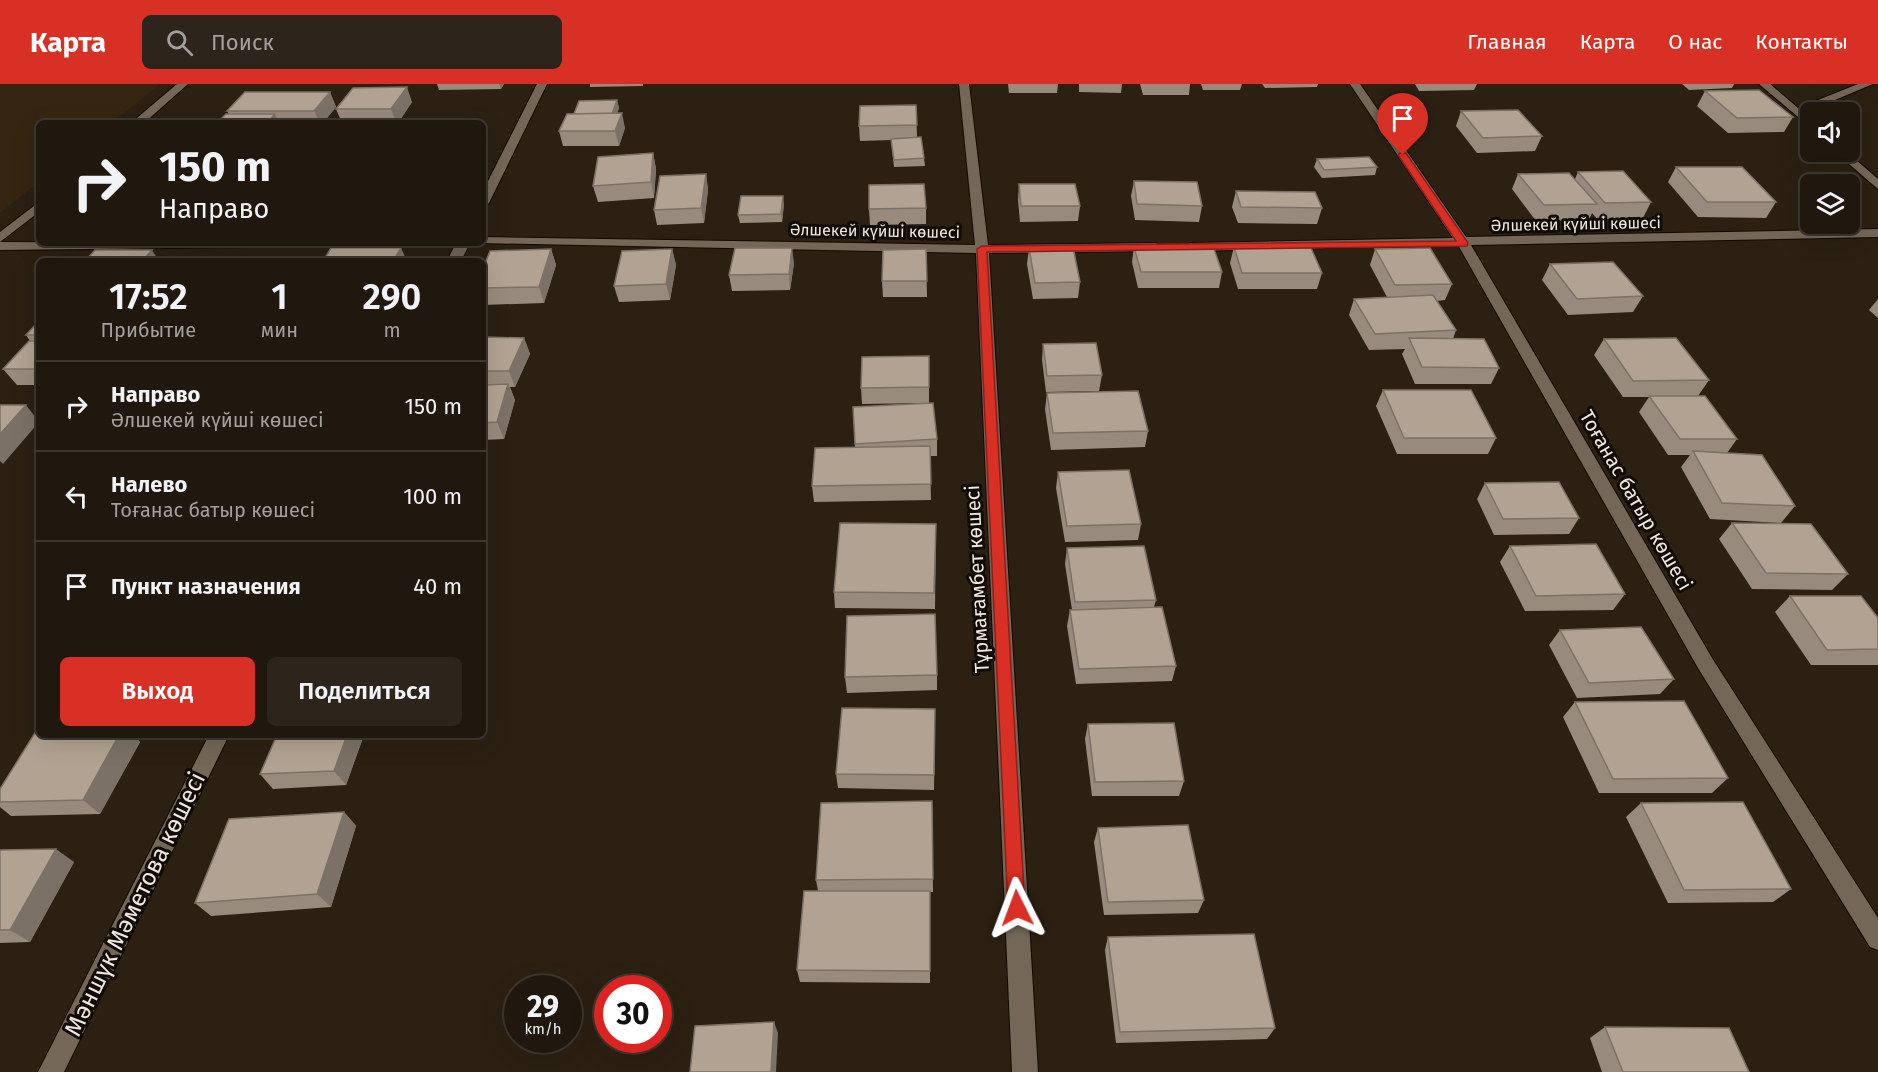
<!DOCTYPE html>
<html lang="ru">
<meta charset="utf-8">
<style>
:root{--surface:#20180e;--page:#2d251c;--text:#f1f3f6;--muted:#a2a09e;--line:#3d372e;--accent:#d93025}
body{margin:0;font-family:"Fira Sans",sans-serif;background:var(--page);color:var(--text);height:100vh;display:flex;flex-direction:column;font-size:22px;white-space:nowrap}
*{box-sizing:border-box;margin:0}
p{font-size:20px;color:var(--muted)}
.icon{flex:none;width:33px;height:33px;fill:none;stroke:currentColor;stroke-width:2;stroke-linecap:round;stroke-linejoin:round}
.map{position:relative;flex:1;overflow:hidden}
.details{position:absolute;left:36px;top:174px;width:450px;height:480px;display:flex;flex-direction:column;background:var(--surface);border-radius:9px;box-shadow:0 6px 24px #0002,0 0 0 2px var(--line)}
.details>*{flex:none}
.top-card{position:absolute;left:36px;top:36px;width:450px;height:126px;border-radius:9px;box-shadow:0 6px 24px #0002,0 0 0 2px var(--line);background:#20180e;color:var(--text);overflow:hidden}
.buttons{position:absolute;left:1800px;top:18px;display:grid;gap:12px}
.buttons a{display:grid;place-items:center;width:60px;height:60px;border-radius:9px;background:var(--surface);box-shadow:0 6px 24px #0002,0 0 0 2px var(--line);font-size:30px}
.speed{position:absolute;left:504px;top:891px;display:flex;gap:12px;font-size:30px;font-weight:700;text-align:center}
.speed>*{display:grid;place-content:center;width:78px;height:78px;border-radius:50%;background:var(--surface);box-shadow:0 6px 24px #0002,0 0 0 2px var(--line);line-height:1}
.speed small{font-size:15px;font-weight:400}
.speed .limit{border:9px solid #d22;background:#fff;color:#111}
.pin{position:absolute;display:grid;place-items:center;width:51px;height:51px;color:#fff;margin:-62px -26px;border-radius:50% 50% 50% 0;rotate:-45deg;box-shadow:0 0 6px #0007}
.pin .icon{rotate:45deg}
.me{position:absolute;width:66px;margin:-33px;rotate:357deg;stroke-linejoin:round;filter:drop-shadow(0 0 4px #0008)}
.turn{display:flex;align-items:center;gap:21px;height:126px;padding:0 24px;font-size:27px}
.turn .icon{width:78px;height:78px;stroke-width:2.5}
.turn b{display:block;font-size:42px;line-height:51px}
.eta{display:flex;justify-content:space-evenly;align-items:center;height:102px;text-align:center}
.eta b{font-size:36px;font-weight:600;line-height:42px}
.primary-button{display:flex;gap:12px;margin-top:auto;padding:12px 24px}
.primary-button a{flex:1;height:69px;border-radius:9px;background:var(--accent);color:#fff;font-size:24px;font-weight:600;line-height:69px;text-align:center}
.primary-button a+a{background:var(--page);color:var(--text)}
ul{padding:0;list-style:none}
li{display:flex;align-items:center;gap:18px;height:90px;padding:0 24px;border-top:2px solid var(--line)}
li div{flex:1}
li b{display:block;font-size:22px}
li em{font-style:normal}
header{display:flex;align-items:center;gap:36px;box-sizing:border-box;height:84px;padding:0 30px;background:var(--accent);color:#fff}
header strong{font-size:28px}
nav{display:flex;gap:33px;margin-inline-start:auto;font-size:21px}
.search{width:420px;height:54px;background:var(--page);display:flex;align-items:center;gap:15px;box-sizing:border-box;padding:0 21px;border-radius:9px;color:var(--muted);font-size:22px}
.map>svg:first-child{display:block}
</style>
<header>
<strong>Карта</strong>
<div class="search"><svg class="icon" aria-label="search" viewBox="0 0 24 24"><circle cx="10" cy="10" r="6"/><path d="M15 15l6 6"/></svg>Поиск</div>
<nav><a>Главная</a><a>Карта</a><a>О нас</a><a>Контакты</a></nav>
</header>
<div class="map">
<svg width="1878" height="988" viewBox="0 0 1878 988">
<rect width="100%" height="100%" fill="#2b2012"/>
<path fill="#352511" d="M0,0H160L112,39H39V98L0,129Z"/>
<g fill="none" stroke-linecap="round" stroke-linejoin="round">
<defs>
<g id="minor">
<path d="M177,0H188L144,39H131Z"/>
<path d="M537,0H547L489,119L483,123V107Z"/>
<path d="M959,0H969L988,161L1156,159L1163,163L1156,167L989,169L1038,988H1012L976,169L478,159H483V153L975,161Z"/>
<path d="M1350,0H1360L1466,153L1878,145V153L1471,161L1712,574L1878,834V866L1870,863L1698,584L1458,161L1190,167L1183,163L1190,159L1453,154Z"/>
<path d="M1759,0H1770L1798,24L1858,0H1873L1804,29L1810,35V43Z"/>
<path d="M1835,68H1847L1878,95V105Z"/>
<path d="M39,118V128L0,158V148Z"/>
<path d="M0,158L257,159L250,163L0,166Z"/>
<path d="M456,159H470L461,177H447Z"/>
<path d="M209,651H229L64,988H38Z"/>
</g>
</defs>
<use href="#minor" stroke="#130901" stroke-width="2"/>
<use href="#minor" fill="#746757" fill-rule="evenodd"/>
</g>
<g fill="#988b7d">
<path d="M437,0H504L501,5L439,6Z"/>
<path d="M590,0H643V2L590,3Z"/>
<path d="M1008,0H1058L1057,9H1009Z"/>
<path d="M1079,0H1122L1121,9L1079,8Z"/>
<path d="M1140,0H1190L1189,11H1143Z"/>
<path d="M1201,0H1242L1240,6H1203Z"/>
<path d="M1262,0H1318L1317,3L1265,4Z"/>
<path d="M1415,0H1477L1474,6L1419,7Z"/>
<path d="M1682,0H1734L1732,4L1689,6Z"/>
<path d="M1705,7L1793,33L1784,48L1728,49L1697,22Z"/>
<path d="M330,8L336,23L323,39H217L229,30L227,27Z"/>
<path d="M617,16L619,24L617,29L625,44L619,62H563L559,47Z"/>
<path d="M412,18L398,39H342L336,25Z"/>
<path d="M916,21L917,53L924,74L925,82L894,83L891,56L860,57L859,42Z"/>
<path d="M1461,27L1542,52L1535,67L1477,69L1456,42Z"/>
<path d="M653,69L656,85L654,114L598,118L593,102Z"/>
<path d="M1317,75L1377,83L1375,91L1322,94L1314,83Z"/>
<path d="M1676,83L1776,118L1766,134L1698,133L1668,98Z"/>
<path d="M1578,88L1651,118L1643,134L1597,135L1592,129L1589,136L1536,137L1512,105L1518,90L1575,95Z"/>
<path d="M706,90L708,106L704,139L657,141L654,126Z"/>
<path d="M1134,97L1202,122L1199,138L1135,136L1131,112Z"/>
<path d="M1019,100L1080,122L1078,137L1020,138L1018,116Z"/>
<path d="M1236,107L1322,124L1317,140L1238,139L1232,123Z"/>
<path d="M784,120L782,138L740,139L738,131Z"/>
<path d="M926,124V140L870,141L869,125Z"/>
<path d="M1134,163L1222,188L1219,204H1138L1132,178Z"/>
<path d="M1234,163L1322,189L1317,205H1238L1230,179Z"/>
<path d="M1029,164L1080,198L1078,214L1033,215L1027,180Z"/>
<path d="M551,165L556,181L544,219L483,221V185Z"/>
<path d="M672,165L676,181L670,216L619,218L614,202Z"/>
<path d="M926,165L927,213H883L882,197Z"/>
<path d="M1375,165L1452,200L1445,216L1437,217L1456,246L1453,255L1499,284L1491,300H1415L1402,270L1405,265L1369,266L1349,231L1354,215L1387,213L1370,181Z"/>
<path d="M794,179L790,206L732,207L729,191Z"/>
<path d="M1550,180L1643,212L1633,228L1568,231L1542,196Z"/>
<path d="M1878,215V234L1869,226Z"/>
<path d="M39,237V301H17L3,285L30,257L26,251Z"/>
<path d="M483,253L524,254L530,270L515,303H510L515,316L504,355L483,356Z"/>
<path d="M1604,255L1709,296L1698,312L1737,355L1727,369L1795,422L1781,439L1710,435L1681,383L1690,371H1668L1639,328L1649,313H1623L1594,271Z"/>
<path d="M1043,260L1102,291L1099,307L1046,308L1042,276Z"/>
<path d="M929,272V319L937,355V372H930L931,416L814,418L812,402L855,364L853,323L929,319L862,320L861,304Z"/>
<path d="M1383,306L1496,354L1488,370H1397L1376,322Z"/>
<path d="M1047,309L1148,347L1145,363L1051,366L1045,325Z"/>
<path d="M1058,388L1141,440L1138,456L1065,458L1056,404Z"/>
<path d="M1485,399L1579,434L1569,450L1494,451L1477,415Z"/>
<path d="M1732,439L1848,490L1832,506L1752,505L1719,455Z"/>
<path d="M936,440L935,525L835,524L834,508Z"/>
<path d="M1510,462L1625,510L1613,526L1525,527L1500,478Z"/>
<path d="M1067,464L1156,516L1154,523L1176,582L1172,597L1076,600L1067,542L1070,526H1072L1065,480Z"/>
<path d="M1790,512L1878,534V581H1811L1775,528Z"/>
<path d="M1560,546L1674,595L1660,610L1577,614L1549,561Z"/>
<path d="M937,591V606L847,609L845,593Z"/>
<path d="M1575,618L1728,694L1712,709H1599L1563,633Z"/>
<path d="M935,625L934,706L838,704L836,690Z"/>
<path d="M1088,640L1184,697L1179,712H1092L1085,655Z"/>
<path d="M39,651H133L140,658L100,730L11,732L0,723V705Z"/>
<path d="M364,651L346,701L273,705L260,690Z"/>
<path d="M932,717L933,808H930V899L800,898L797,886L818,807L816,796Z"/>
<path d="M1641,719L1791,805L1773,818L1668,819L1626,733Z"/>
<path d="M344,728L356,742L331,823L211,832L195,819Z"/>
<path d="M1098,744L1204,816L1198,829L1104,831L1094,758Z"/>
<path d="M0,766L74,778L30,858L0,859Z"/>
<path d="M1108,853L1275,944L1267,955L1116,959L1105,866Z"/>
<path d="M1605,943L1749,988H1602L1590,954Z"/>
</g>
<g fill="#7c7166">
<path d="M499,0H504L501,5Z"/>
<path d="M407,3L412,18L398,39H396L391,25Z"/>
<path d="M330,8L336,23L323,39H320L314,27Z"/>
<path d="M617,16L619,24L614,39L612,31Z"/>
<path d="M622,29L625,44L619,62L615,47Z"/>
<path d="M275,30L279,39H267Z"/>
<path d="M653,69L656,85L654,114L651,98Z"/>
<path d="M706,90L708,106L704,139L701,124Z"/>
<path d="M783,112L784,120L782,138L781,130Z"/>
<path d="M401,164L407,177H393Z"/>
<path d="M792,164L794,179L790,206L789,190Z"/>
<path d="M551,165L556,181L544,219L539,203Z"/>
<path d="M672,165L676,181L670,216L666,200Z"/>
<path d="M152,166L159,177H142Z"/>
<path d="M524,254L530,270L515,303L509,287Z"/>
<path d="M508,300L515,316L504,355L497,338Z"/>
<path d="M26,321L39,338L3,380L0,377V350Z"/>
<path d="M119,651H133L140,658L100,730L83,716Z"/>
<path d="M347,651H364L346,701L334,687Z"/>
<path d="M344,728L356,742L331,823L317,810Z"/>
<path d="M56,765L74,778L30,858L10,846Z"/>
<path d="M774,938L778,949L776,988H771Z"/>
</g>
<g fill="#b1a291" stroke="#7c7166" stroke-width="1.5">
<path d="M407,3L391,25H336L353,4Z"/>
<path d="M1759,6L1793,33L1737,34L1705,7Z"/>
<path d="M245,8H330L314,27H227Z"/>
<path d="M617,16L612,30H574L579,17Z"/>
<path d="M916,21L917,41L859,42L860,22Z"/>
<path d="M1518,26L1542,52L1483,54L1461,27Z"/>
<path d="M622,29L615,47H559L567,30Z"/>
<path d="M226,30H275L267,39H217Z"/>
<path d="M476,37L475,39H421L422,38Z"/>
<path d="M921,53L924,74L894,76L891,55Z"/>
<path d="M653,69L651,98L593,102L598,73Z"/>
<path d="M1369,73L1377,83L1324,86L1317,75Z"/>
<path d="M1676,83H1742L1776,118H1707Z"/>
<path d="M1623,87L1651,118L1605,119L1578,88Z"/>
<path d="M1569,89L1597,120L1544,121L1518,90Z"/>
<path d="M706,90L701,124L654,126L660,92Z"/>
<path d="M1134,97L1197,98L1202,122L1137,120Z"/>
<path d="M924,100L926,124L869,125V101Z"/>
<path d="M1019,100H1075L1080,122H1021Z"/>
<path d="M1236,107L1315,108L1322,124L1241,123Z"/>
<path d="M741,112H783L781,130L738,131Z"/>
<path d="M1213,162L1222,188H1141L1134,163Z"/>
<path d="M1073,163L1080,198L1035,199L1029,164Z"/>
<path d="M1234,163L1311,164L1322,189H1242Z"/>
<path d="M331,164H401L393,177H323Z"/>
<path d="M735,164H792L789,190L729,191Z"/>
<path d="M1430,164L1452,200L1395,201L1375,165Z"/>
<path d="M551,165L539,203L483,204V185L490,167Z"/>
<path d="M672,165L666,200L614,202L622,167Z"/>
<path d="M926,165L927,197H882L883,166Z"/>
<path d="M95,166H152L142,177H85Z"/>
<path d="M1613,178L1643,212L1577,215L1550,180Z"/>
<path d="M1433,211L1456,246L1375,250L1354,215Z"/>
<path d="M39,237V251H26Z"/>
<path d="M483,253L524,254L509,287H483Z"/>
<path d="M1409,254L1484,255L1499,284L1422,283Z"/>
<path d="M1676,254L1709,296L1633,297L1604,255Z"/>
<path d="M29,257H39V285H3Z"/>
<path d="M1096,259L1102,291L1047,292L1043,260Z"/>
<path d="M929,272V303L861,304L862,273Z"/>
<path d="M508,300L497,338L483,339V301Z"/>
<path d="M1383,306H1471L1496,354H1404Z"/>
<path d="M1138,307L1148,347L1053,349L1047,309Z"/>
<path d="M1649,312H1705L1737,355H1680Z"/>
<path d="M933,319L937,355L855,360L853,323Z"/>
<path d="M0,321H26L0,350Z"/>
<path d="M930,362L931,400L812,402L815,364Z"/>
<path d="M1693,367L1762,371L1795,422L1722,419Z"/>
<path d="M1129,386L1141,440L1067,442L1058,388Z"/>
<path d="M1559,398L1579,434L1503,435L1485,399Z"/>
<path d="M840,439L936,440L934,509L834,508Z"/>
<path d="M1732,439L1811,440L1848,490L1766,489Z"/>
<path d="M1596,460L1625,510L1536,512L1510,462Z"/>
<path d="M1144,462L1156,516L1075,518L1067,464Z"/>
<path d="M1790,512H1861L1878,534V565L1827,566Z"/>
<path d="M1162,523L1176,582L1079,585L1070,526Z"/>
<path d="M935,530L937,591L845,593L847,532Z"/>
<path d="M1641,543L1674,595L1589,599L1560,546Z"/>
<path d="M1684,617L1728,694L1613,695L1575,618Z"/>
<path d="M842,624L935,625L934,691L836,690Z"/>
<path d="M1174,639L1184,697L1095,698L1088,640Z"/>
<path d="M38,644H39V651H119L83,716L0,718V705Z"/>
<path d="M277,651H347L334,687L260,690Z"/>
<path d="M932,717L933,795L816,796L821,719Z"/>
<path d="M1743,718L1791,805L1684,806L1641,719Z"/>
<path d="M344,728L317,810L195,819L229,735Z"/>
<path d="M1188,741L1204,816L1108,818L1098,744Z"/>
<path d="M56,765L10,846H0V766Z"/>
<path d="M804,807H930V887L797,886Z"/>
<path d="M1254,850L1275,944L1120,948L1108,853Z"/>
<path d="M774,938L771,988H690L695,942Z"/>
<path d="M1605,943L1729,944L1749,988H1623Z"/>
</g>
<path fill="#d93025" stroke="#8d1f18" stroke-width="1.5" d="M1400,69H1406L1468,159L1467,162L987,168L1025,824L1023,829L1017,832L1011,829L1008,824L977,165L982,162L1456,157L1398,71Z"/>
<g text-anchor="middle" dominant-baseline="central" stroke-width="6" stroke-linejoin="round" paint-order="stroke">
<g font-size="16" fill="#f0e8df" stroke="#100b06">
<text transform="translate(1576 140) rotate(-1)">Әлшекей күйші көшесі</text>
<text transform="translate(875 147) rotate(1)">Әлшекей күйші көшесі</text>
</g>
<g font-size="20" fill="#f0e8df" stroke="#100b06">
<text transform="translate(1636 416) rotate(60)">Тоғанас батыр көшесі</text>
<text transform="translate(977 495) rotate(-93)">Тұрмағамбет көшесі</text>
</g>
<g font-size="24" fill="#f0e8df" stroke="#100b06">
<text transform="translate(135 820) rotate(-64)">Мәншүк Мәметова көшесі</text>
</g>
</g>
</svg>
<div class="buttons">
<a><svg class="icon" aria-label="sound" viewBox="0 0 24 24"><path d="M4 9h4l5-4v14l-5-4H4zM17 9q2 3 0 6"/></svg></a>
<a><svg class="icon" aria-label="layers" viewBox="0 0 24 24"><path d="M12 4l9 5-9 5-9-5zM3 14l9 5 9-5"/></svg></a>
</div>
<div class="speed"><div>29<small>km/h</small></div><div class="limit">30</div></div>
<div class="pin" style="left:1403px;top:71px;background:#d93025"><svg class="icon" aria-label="arrive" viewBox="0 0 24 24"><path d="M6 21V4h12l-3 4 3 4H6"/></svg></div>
<svg class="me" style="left:1017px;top:824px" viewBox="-20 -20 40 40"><path d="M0-17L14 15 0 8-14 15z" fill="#d93025" stroke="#fff" stroke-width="4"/></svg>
<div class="top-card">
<div class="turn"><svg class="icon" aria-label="right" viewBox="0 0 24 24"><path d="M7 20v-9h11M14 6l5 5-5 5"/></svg><div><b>150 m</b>Направо</div></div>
</div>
<section class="details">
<div class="eta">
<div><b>17:52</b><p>Прибытие</p></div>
<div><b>1</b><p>мин</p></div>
<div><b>290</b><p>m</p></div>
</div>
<ul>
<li><svg class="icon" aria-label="right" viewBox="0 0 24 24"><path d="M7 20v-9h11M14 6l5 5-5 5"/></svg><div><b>Направо</b><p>Әлшекей күйші көшесі</p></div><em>150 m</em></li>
<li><svg class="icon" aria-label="left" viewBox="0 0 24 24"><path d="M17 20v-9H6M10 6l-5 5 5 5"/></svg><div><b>Налево</b><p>Тоғанас батыр көшесі</p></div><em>100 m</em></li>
<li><svg class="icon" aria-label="arrive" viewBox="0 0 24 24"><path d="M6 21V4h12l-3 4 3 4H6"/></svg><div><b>Пункт назначения</b></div><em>40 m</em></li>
</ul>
<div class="primary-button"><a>Выход</a><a>Поделиться</a></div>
</section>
</div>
